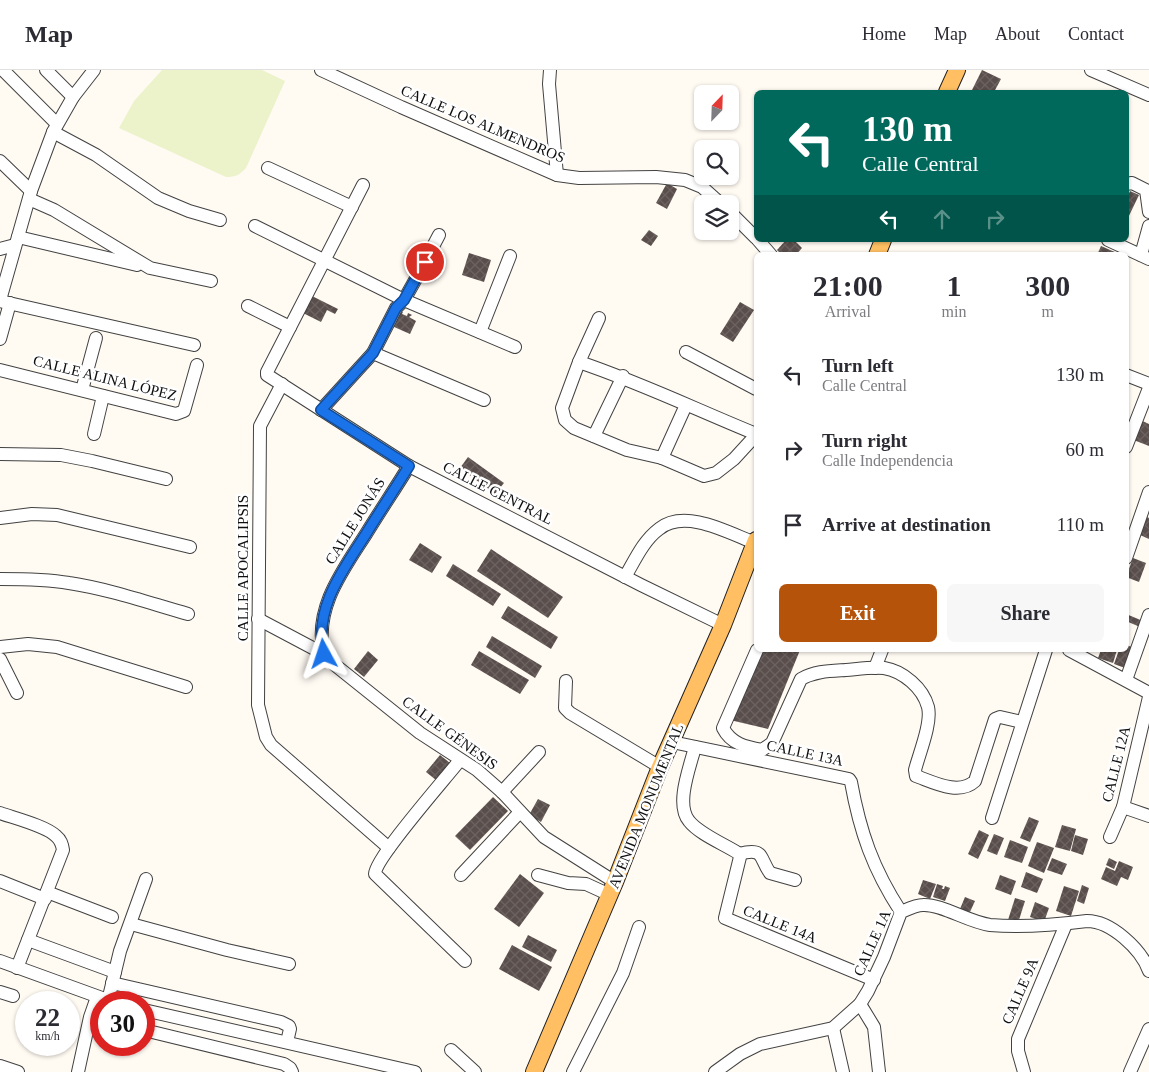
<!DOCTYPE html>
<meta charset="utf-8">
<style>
:root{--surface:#fff;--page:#f7f7f7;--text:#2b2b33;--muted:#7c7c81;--line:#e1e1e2;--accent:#b45309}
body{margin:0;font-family:Georgia,serif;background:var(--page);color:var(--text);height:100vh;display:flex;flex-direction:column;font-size:19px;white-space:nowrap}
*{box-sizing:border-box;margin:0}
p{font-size:16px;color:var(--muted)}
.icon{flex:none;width:28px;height:28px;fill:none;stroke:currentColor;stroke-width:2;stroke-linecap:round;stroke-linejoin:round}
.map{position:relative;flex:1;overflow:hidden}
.drawer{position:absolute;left:754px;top:182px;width:375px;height:400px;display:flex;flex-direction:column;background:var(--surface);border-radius:8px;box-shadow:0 1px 4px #0004}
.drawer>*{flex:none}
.hud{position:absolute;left:754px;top:20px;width:375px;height:152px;border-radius:8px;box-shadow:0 1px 4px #0004;background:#00695c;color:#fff;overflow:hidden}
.needle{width:32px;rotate:23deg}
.fabs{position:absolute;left:694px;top:15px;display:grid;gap:10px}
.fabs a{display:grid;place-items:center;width:45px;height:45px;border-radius:8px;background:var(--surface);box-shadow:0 1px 4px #0004;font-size:25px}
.speed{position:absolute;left:15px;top:921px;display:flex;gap:10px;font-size:25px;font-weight:700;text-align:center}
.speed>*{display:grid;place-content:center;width:65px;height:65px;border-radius:50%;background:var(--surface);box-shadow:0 1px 4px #0004;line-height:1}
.speed small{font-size:12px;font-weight:400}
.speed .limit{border:8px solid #d22;background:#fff;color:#111}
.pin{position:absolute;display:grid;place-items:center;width:42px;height:42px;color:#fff;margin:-21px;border:2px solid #fff;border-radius:50%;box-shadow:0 1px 5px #0007}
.me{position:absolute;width:55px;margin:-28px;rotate:355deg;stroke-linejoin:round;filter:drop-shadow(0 0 4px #0008)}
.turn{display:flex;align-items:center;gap:18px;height:105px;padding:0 25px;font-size:22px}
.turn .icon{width:65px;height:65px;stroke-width:2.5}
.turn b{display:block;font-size:35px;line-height:42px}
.lanes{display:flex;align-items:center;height:48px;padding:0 25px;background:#0003;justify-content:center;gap:25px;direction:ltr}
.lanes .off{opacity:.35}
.eta{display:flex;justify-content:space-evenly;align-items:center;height:85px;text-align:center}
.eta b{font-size:30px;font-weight:600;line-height:35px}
.action{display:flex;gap:10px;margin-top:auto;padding:10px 25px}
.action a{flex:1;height:58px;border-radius:8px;background:var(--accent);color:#fff;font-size:20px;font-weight:600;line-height:58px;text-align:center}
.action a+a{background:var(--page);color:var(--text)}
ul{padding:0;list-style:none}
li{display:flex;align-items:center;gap:15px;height:75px;padding:0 25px}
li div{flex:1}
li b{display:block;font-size:19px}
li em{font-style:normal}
header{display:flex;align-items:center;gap:30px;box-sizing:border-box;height:70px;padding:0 25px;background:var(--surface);border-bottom:1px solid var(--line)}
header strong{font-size:24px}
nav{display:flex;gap:28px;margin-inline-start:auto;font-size:18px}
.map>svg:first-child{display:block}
</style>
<header>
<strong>Map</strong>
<nav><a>Home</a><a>Map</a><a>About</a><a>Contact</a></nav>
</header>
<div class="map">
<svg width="1149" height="1002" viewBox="0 0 1149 1002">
<defs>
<pattern id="building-cross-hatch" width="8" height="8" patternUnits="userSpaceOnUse" patternTransform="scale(1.25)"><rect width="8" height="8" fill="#594e4b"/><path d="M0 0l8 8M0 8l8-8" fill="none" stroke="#6c6361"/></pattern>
</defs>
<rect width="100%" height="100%" fill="#fffaf2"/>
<path fill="#ecf3cb" d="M162,0H262L285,11L246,98C239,105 236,107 226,107L119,58L134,31Z"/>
<g fill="url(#building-cross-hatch)">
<path d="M982,0L1001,9L994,22H971Z"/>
<path d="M667,113L677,119L667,139L656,133Z"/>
<path d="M1130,121L1139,125L1126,152V130Z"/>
<path d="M649,160L658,166L651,176L641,170Z"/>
<path d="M786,170H794L802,178L796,185H782L777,180Z"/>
<path d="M1101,176L1117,183L1116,185H1097Z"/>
<path d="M469,183L491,190L484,212L462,205Z"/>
<path d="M312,226L338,239L335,244L327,240L321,252L303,243Z"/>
<path d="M740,232L754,240L733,272L720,264Z"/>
<path d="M399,240L403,242L402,244L407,246L408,243L412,245L409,247L416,251L410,264L392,256Z"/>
<path d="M1138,349L1149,354V376L1131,369Z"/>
<path d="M468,387L504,413L495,424L460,398Z"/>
<path d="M1147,447L1149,448V469L1140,465Z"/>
<path d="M420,473L442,487L432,503L409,490Z"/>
<path d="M491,479L563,527L548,548L477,501Z"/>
<path d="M1133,488L1146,493L1139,512L1126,507Z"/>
<path d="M453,494L501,524L493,536L446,506Z"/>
<path d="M508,536L558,567L551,579L501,548Z"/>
<path d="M1126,544L1143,551L1140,557L1126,551Z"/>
<path d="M492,566L542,596L535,608L486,577Z"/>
<path d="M1126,575L1132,577L1125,598L1114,594L1119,580H1126Z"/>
<path d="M762,580H800L768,659L730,650Z"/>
<path d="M1101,580H1117L1113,593L1098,588Z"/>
<path d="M368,581L378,590L364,607L354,599Z"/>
<path d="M479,581L529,610L520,624L471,595Z"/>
<path d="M440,685L450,693L436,710L426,702Z"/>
<path d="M493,727L508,741L470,780L455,766Z"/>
<path d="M538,729L550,735L541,752L529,745Z"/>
<path d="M1029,747L1039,751L1030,772L1020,768Z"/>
<path d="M1062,755L1076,759L1070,781L1055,777Z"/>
<path d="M979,760L989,765L978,789L968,784Z"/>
<path d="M994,764L1004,768L997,785L987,781Z"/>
<path d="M1075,765L1088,769L1083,785L1071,781Z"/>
<path d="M1010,770L1028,777L1022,793L1004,787Z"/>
<path d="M1037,772L1054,778L1044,803L1028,796Z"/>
<path d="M1052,788L1067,794L1062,805L1047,800Z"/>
<path d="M1109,788L1117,792L1114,799L1106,795Z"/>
<path d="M1119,791L1133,797L1128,810L1121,807L1117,816L1101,809L1106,797L1115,801Z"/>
<path d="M1026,802L1043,809L1037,823L1021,817Z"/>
<path d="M520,804L544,823L519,857L494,839Z"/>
<path d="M1000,805L1016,811L1011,825L995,819Z"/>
<path d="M923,810L936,814L930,829L918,824Z"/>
<path d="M937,814L943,816L942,819H944L945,816L950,818L945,831L933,827Z"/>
<path d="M1082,815L1089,818L1084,834L1077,831Z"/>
<path d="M1064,816L1079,821L1071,846L1056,841Z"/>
<path d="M965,827L975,831L970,842L960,839Z"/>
<path d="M1015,828L1025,831L1018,853L1008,850Z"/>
<path d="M1035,832L1049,838L1044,852L1030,847Z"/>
<path d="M528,865L557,880L551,892L522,877Z"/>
<path d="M512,875L552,897L539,921L499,899Z"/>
</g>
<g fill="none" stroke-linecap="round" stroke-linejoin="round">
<defs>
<g id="minor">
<path d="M3,0L57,54"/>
<path d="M46,0L73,27"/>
<path d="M321,0L401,37L557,105L579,108L656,107L685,110L702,117L721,134"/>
<path d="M550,0L549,14L557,105"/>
<path d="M1091,0L1149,25"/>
<path d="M53,62L96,85L158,128L189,141L220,150"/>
<path d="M0,91L31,121"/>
<path d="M268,98L352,137"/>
<path d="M1126,114L1132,113L1146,120L1149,142"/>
<path d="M363,115L267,302V305L409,396L641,515L723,555"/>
<path d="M29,129L54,140L150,198L211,211"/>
<path d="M730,142L756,168"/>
<path d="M255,156L404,230L515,277"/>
<path d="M18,167L137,195"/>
<path d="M758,170L771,185"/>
<path d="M1108,170L1149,189"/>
<path d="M0,179L15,175"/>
<path d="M1141,185L1149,156"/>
<path d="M0,230L31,121L53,62L73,27L94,0"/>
<path d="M0,231L194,275"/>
<path d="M248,236L290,257"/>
<path d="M599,248L579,292C639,312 697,340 756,364"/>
<path d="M480,262L510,186"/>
<path d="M0,269L10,233"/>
<path d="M686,282L756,319"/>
<path d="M373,283L484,330"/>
<path d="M579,292L562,338L565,350L574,358L627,380L662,388L704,406L716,403L734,389L756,365"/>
<path d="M0,300L176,344L184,341L197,295"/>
<path d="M1126,305L1149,314"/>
<path d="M282,314L260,356L258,635L266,667L271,675L389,778"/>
<path d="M82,320L96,268"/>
<path d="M321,340L373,283L396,238L404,230L418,205L439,165"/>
<path d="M94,364L103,326"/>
<path d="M594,366L623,306"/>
<path d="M1126,377L1149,318"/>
<path d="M0,384L61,385L92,391L166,409"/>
<path d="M662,388L686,335"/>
<path d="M0,448L32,444L57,445L190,477"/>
<path d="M1126,488L1149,422"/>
<path d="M625,507C635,490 643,471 659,459C685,438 729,463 755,473"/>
<path d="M0,509C23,509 46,509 69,513C109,519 149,533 188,544"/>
<path d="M258,549L324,584L330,591L420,663L477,700L502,722L544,767L615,812"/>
<path d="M0,577L28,574L57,577L186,617"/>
<path d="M757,580L723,658C731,674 746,677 762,680L772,673L801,609C815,601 830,601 846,600C858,599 871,597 884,598C903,601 923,618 928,637C932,653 919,684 915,700L916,706C933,712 959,726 975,711L995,649L1000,647L1022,652"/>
<path d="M1069,580L1149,623"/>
<path d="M324,584C313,539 343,500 366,464C380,441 395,419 409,396"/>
<path d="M0,589L17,623"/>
<path d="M875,598L882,580"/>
<path d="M1126,610L1149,545"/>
<path d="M566,611L565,638L570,643L660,697"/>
<path d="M672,672L849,709L851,712C860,762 873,799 901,842"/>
<path d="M695,677C690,697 675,734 689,751C699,764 724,774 738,783L740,787L725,848L874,910"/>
<path d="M460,690C446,708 375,788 375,804L465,891"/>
<path d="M502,722L539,682"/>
<path d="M1123,737L1149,746"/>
<path d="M0,743C14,748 46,756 56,766C61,770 62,774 63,780L17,898"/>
<path d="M992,748L1046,580"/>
<path d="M1110,767L1123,737L1149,627"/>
<path d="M739,784C765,777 759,788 770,803L795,810"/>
<path d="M461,805L520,742"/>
<path d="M538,805L568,813L586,814L610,825"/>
<path d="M0,811L45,829"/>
<path d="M47,822L112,847"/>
<path d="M131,854L227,880L289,894"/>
<path d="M28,870L115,902"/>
<path d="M0,891L113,932"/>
<path d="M112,913L281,952L289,956L290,959L287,972"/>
<path d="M0,922L13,926"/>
<path d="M108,931L120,881L146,809"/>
<path d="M860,934L874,957L879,1002"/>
<path d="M144,940L415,1002"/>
<path d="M833,958L843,1002"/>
<path d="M144,960L284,994L290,998L292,1002"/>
<path d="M451,980L475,1002"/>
<path d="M0,996L18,1002"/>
<path d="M78,1002L90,947L97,927"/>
<path d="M573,1002L623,903L639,857"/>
<path d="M715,1002L740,984L760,974L833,958L860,934L868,921L884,887L901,842C908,839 916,835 923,835C942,834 968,852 990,855C1022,858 1055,855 1087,851C1111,851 1141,879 1149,901"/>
<path d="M1024,1002L1018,981V969L1066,854"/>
<path d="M1130,1002L1149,959"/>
</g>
<g id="major">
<path d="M947,22L957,0"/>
<path d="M877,185L883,170"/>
<path d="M534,1002L615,812L660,697L723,555L756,470"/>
</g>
</defs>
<use href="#minor" stroke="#424242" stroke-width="14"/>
<use href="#major" stroke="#202020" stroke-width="18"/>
<use href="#minor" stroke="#fff" stroke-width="12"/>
<use href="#major" stroke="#ffbf62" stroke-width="16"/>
</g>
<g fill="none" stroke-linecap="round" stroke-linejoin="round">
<defs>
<path id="route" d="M324,584C313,539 343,500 366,464C380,441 395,419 409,396L321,340L373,283L396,238L404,230L425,192"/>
</defs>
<use href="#route" stroke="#114b97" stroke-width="12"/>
<use href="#route" stroke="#1a73e8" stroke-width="9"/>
</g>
<g text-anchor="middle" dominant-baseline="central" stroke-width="5" stroke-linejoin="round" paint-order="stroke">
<g font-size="15" fill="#0f0f0f" stroke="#fff">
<text transform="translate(483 54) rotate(23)">CALLE LOS ALMENDROS</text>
<text transform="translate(105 308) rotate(14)">CALLE ALINA LÓPEZ</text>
<text transform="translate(498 423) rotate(27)">CALLE CENTRAL</text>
<text transform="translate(355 451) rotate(-58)">CALLE JONÁS</text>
<text transform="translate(243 498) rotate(-90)">CALLE APOCALIPSIS</text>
<text transform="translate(450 663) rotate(36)">CALLE GÉNESIS</text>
<text transform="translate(805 683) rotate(12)">CALLE 13A</text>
<text transform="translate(1116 694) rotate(-76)">CALLE 12A</text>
<text transform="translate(646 736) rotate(-68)">AVENIDA MONUMENTAL</text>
<text transform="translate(780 854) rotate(22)">CALLE 14A</text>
<text transform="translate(872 873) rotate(-66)">CALLE 1A</text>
<text transform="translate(1020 921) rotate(-67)">CALLE 9A</text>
</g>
</g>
</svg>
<div class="fabs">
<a><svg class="needle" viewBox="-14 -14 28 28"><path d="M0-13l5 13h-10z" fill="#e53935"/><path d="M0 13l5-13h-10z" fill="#7c7c81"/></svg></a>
<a><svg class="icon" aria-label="search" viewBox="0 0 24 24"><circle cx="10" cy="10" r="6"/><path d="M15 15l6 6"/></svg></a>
<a><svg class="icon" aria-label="layers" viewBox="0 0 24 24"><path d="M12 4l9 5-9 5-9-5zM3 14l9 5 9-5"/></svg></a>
</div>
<div class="speed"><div>22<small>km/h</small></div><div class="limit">30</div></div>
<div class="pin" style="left:425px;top:192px;background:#d93025"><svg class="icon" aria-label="arrive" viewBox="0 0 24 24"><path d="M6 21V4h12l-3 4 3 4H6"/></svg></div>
<svg class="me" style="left:324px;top:584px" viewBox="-20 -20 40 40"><path d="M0-17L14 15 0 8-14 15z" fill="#1a73e8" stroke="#fff" stroke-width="4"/></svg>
<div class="hud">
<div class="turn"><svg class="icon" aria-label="left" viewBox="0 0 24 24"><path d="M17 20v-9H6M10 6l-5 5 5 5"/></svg><div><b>130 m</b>Calle Central</div></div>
<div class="lanes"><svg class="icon" aria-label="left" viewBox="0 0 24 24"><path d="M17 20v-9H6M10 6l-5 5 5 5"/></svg><svg class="icon off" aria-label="ahead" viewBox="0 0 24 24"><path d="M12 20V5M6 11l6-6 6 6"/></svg><svg class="icon off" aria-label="right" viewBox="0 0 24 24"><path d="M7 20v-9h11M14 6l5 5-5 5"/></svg></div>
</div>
<section class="drawer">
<div class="eta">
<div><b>21:00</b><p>Arrival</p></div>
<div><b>1</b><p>min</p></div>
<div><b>300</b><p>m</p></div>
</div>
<ul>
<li><svg class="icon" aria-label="left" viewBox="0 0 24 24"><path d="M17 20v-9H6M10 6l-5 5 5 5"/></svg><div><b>Turn left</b><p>Calle Central</p></div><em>130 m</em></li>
<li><svg class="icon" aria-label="right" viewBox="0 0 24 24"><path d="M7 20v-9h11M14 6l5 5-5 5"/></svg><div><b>Turn right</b><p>Calle Independencia</p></div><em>60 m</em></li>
<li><svg class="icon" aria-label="arrive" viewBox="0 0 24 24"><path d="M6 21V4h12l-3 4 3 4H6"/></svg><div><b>Arrive at destination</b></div><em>110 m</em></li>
</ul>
<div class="action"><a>Exit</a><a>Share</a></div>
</section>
</div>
